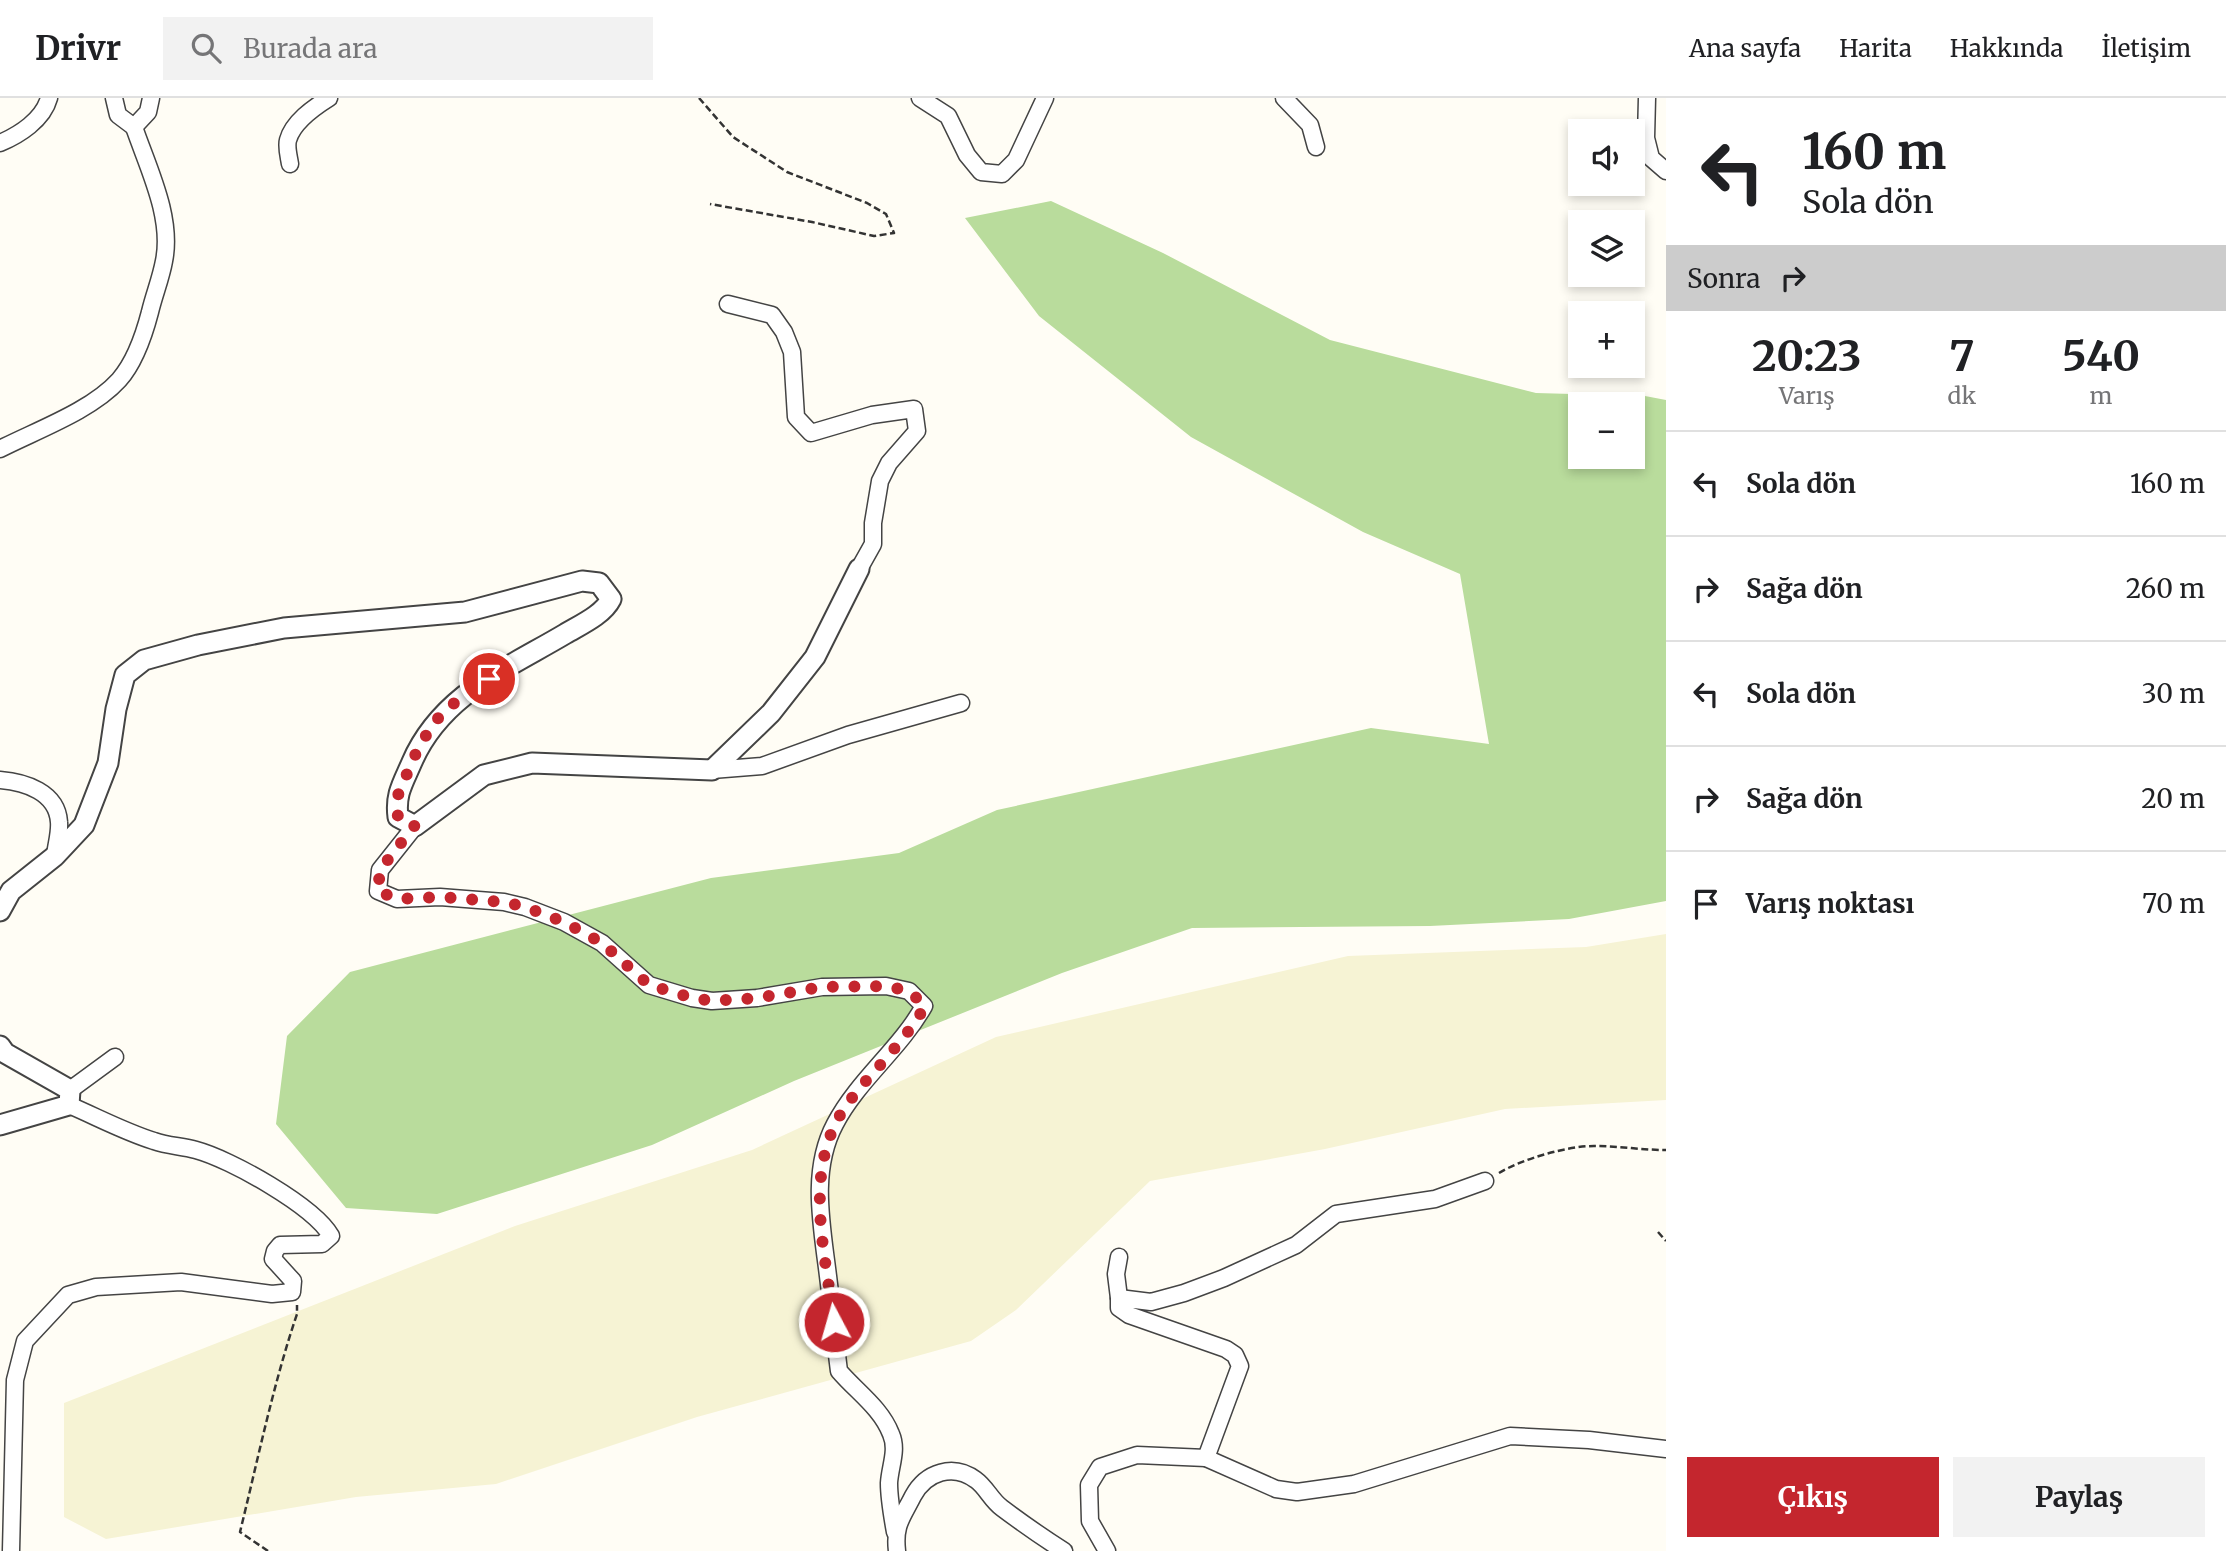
<!DOCTYPE html>
<html lang="tr">
<meta charset="utf-8">
<style>
:root{--surface:#fff;--page:#f2f2f2;--text:#202124;--muted:#757577;--line:#e0e0e0;--accent:#c4262e}
body{margin:0;font-family:Merriweather,serif;background:var(--page);color:var(--text);height:100vh;display:flex;flex-direction:column;font-size:26px;white-space:nowrap}
*{box-sizing:border-box;margin:0}
p{font-size:23px;color:var(--muted)}
.icon{flex:none;width:38px;height:38px;fill:none;stroke:currentColor;stroke-width:2;stroke-linecap:round;stroke-linejoin:round}
.map{position:relative;flex:1;overflow:hidden}
.sheet{display:flex;flex-direction:column;background:var(--surface);width:560px}
.sheet>*{flex:none}
.banner{background:#fff;color:var(--text);overflow:hidden}
.tools{position:absolute;left:1568px;top:21px;display:grid;gap:14px}
.tools a{display:grid;place-items:center;width:77px;height:77px;border-radius:0px;background:var(--surface);box-shadow:0 4px 10px #0003;font-size:35px}
.pin{position:absolute;display:grid;place-items:center;width:60px;height:60px;color:#fff;margin:-30px;border:4px solid #fff;border-radius:50%;box-shadow:0 2px 7px #0007}
.me{position:absolute;width:77px;margin:-38px;rotate:354deg;stroke-linejoin:round;filter:drop-shadow(0 0 5px #0008)}
.turn{display:flex;align-items:center;gap:24px;height:147px;padding:0 21px;font-size:32px}
.turn .icon{width:91px;height:91px;stroke-width:2.5}
.turn b{display:block;font-size:49px;line-height:60px}
.then{display:flex;align-items:center;height:66px;padding:0 21px;background:#0003;gap:14px;font-size:26px}
.eta{display:flex;justify-content:space-evenly;align-items:center;height:119px;text-align:center}
.eta b{font-size:42px;font-weight:700;line-height:49px}
.primary-button{display:flex;gap:14px;margin-top:auto;padding:14px 21px}
.primary-button a{flex:1;height:80px;border-radius:0px;background:var(--accent);color:#fff;font-size:28px;font-weight:700;line-height:80px;text-align:center}
.primary-button a+a{background:var(--page);color:var(--text)}
ul{padding:0;list-style:none}
li{display:flex;align-items:center;gap:21px;height:105px;padding:0 21px;border-top:2px solid var(--line)}
li div{flex:1}
li b{display:block;font-size:26px}
li em{font-style:normal}
header{display:flex;align-items:center;gap:42px;box-sizing:border-box;height:98px;padding:0 35px;background:var(--surface);border-bottom:2px solid var(--line)}
header strong{font-size:33px}
nav{display:flex;gap:38px;margin-inline-start:auto;font-size:24px}
.search{width:490px;height:63px;background:var(--page);display:flex;align-items:center;gap:18px;box-sizing:border-box;padding:0 24px;border-radius:0px;color:var(--muted);font-size:26px}
main{display:flex;flex:1;min-height:0}
.map>svg:first-child{display:block}
</style>
<header>
<strong>Drivr</strong>
<div class="search"><svg class="icon" aria-label="search" viewBox="0 0 24 24"><circle cx="10" cy="10" r="6"/><path d="M15 15l6 6"/></svg>Burada ara</div>
<nav><a>Ana sayfa</a><a>Harita</a><a>Hakkında</a><a>İletişim</a></nav>
</header>
<main>
<div class="map">
<svg width="1666" height="1453" viewBox="0 0 1666 1453">
<rect width="100%" height="100%" fill="#fffdf5"/>
<path fill="#f6f3d4" d="M1666,836V1002L1505,1011L1325,1051L1150,1083L1016,1212L971,1243L697,1319L496,1386L356,1399L106,1441L64,1419V1305L515,1128L752,1052L996,939L1348,858L1586,849Z"/>
<path fill="#b9dc9c" fill-rule="evenodd" d="M1051,103L1163,155L1330,242L1536,295L1645,298L1666,302V803L1569,821L1430,828L1192,830L1062,875L794,983L652,1047L437,1116L346,1110L276,1026L287,938L350,874L711,780L899,755L997,712L1371,630L1489,646L1460,476L1363,434L1191,339L1039,218L965,120ZM1580,306H1633V359H1580Z"/>
<g fill="none" stroke-linecap="round" stroke-linejoin="round">
<defs>
<g id="minor">
<path d="M114,0L118,17L134,29L148,14L151,0"/>
<path d="M920,0L948,18L967,57L981,74L1002,76L1016,62L1045,0"/>
<path d="M1284,0L1310,27L1316,49"/>
<path d="M1647,0L1646,40L1651,60L1666,73"/>
<path d="M0,45C19,37 43,22 49,0"/>
<path d="M290,66C289,59 286,49 288,42C293,24 313,10 329,0"/>
<path d="M728,206L772,217L784,234L792,254L796,319L811,335L872,317L914,311L917,333L889,365L880,383L873,425V446L859,471"/>
<path d="M0,351C37,332 91,313 119,282C135,264 144,237 150,214C154,197 161,180 164,163C173,119 148,70 134,29"/>
<path d="M712,672L762,668L848,637L961,605"/>
<path d="M0,682C25,684 57,694 59,724C60,735 56,747 55,758"/>
<path d="M415,728L380,772L378,793L397,801L440,799L504,804L525,809L564,824L602,845L649,887L692,900L712,903L757,900L822,889L886,888L909,893L924,908C900,951 858,982 835,1026C810,1073 822,1128 828,1178C832,1210 835,1242 839,1273C857,1294 881,1310 891,1336C898,1352 890,1368 889,1385C889,1401 892,1417 895,1434"/>
<path d="M70,992L115,959"/>
<path d="M1119,1159L1116,1176L1119,1200"/>
<path d="M1206,1360L1240,1268L1235,1257L1226,1251L1129,1217L1119,1210V1200L1151,1204L1184,1195L1224,1180L1296,1147L1336,1116L1435,1101L1485,1083"/>
<path d="M11,1453L15,1282L25,1243L68,1197L96,1189L181,1184L272,1196L292,1194L293,1183L273,1161L275,1153L280,1147L322,1146L331,1138C314,1108 230,1061 196,1052C182,1048 168,1048 154,1043C125,1034 97,1019 69,1007"/>
<path d="M897,1453C894,1427 902,1420 913,1398C926,1374 953,1365 976,1382C986,1389 991,1402 1002,1410C1022,1425 1042,1439 1064,1453"/>
<path d="M1107,1453L1090,1423L1089,1387L1100,1369L1137,1357L1206,1360L1276,1391L1297,1394L1354,1386L1510,1338L1589,1342L1666,1351"/>
</g>
<g id="tertiary">
<path d="M0,813L11,793L55,758L84,727L108,665L116,611L125,577L144,562L198,547L284,530L465,514L582,483L599,485L611,501C603,517 580,527 565,536C506,571 441,597 412,664C403,685 395,696 398,719L415,728L484,677L532,665L712,672L771,615L815,559L859,471"/>
<path d="M0,948L5,955L70,992L69,1007L0,1027"/>
</g>
</defs>
<use href="#minor" stroke="#444" stroke-width="19"/>
<use href="#tertiary" stroke="#444" stroke-width="23"/>
<g stroke="#333" stroke-width="2.5" stroke-dasharray="7 3.5" stroke-linecap="butt">
<path d="M699,0L733,39L787,74L867,105L886,116L894,135L874,138L812,124L710,106"/>
<path d="M1499,1075C1522,1061 1567,1048 1594,1048C1618,1048 1642,1052 1666,1052"/>
<path d="M1658,1134L1666,1143"/>
<path d="M268,1453L240,1434C258,1361 273,1287 297,1216V1207"/>
</g>
<use href="#minor" stroke="#fff" stroke-width="16"/>
<use href="#tertiary" stroke="#fff" stroke-width="19"/>
</g>
<g fill="none" stroke-linecap="round" stroke-linejoin="round">
<path stroke="#c4262e" stroke-width="12" stroke-dasharray="0 21.6" d="M489,581L467,593L433,625L414,659L396,702L398,719L415,727L380,772L378,793L397,801L440,799L504,804L525,809L564,824L602,845L649,887L692,900L712,903L757,900L822,889L886,888L909,893L925,908C905,944 873,972 848,1005C801,1069 825,1152 834,1224"/>
</g>
</svg>
<div class="tools">
<a><svg class="icon" aria-label="sound" viewBox="0 0 24 24"><path d="M4 9h4l5-4v14l-5-4H4zM17 9q2 3 0 6"/></svg></a>
<a><svg class="icon" aria-label="layers" viewBox="0 0 24 24"><path d="M12 4l9 5-9 5-9-5zM3 14l9 5 9-5"/></svg></a>
<a>+</a>
<a>−</a>
</div>
<div class="pin" style="left:489px;top:581px;background:#d93025"><svg class="icon" aria-label="arrive" viewBox="0 0 24 24"><path d="M6 21V4h12l-3 4 3 4H6"/></svg></div>
<svg class="me" style="left:834px;top:1224px" viewBox="-20 -20 40 40"><circle r="17" fill="#c4262e" stroke="#fff" stroke-width="3"/><path d="M0-11L8 9 0 5-8 9z" fill="#fff"/></svg>
</div>
<section class="sheet">
<div class="banner">
<div class="turn"><svg class="icon" aria-label="left" viewBox="0 0 24 24"><path d="M17 20v-9H6M10 6l-5 5 5 5"/></svg><div><b>160 m</b>Sola dön</div></div>
<div class="then">Sonra<svg class="icon" aria-label="right" viewBox="0 0 24 24"><path d="M7 20v-9h11M14 6l5 5-5 5"/></svg></div>
</div>
<div class="eta">
<div><b>20:23</b><p>Varış</p></div>
<div><b>7</b><p>dk</p></div>
<div><b>540</b><p>m</p></div>
</div>
<ul>
<li><svg class="icon" aria-label="left" viewBox="0 0 24 24"><path d="M17 20v-9H6M10 6l-5 5 5 5"/></svg><div><b>Sola dön</b></div><em>160 m</em></li>
<li><svg class="icon" aria-label="right" viewBox="0 0 24 24"><path d="M7 20v-9h11M14 6l5 5-5 5"/></svg><div><b>Sağa dön</b></div><em>260 m</em></li>
<li><svg class="icon" aria-label="left" viewBox="0 0 24 24"><path d="M17 20v-9H6M10 6l-5 5 5 5"/></svg><div><b>Sola dön</b></div><em>30 m</em></li>
<li><svg class="icon" aria-label="right" viewBox="0 0 24 24"><path d="M7 20v-9h11M14 6l5 5-5 5"/></svg><div><b>Sağa dön</b></div><em>20 m</em></li>
<li><svg class="icon" aria-label="arrive" viewBox="0 0 24 24"><path d="M6 21V4h12l-3 4 3 4H6"/></svg><div><b>Varış noktası</b></div><em>70 m</em></li>
</ul>
<div class="primary-button"><a>Çıkış</a><a>Paylaş</a></div>
</section>
</main>
